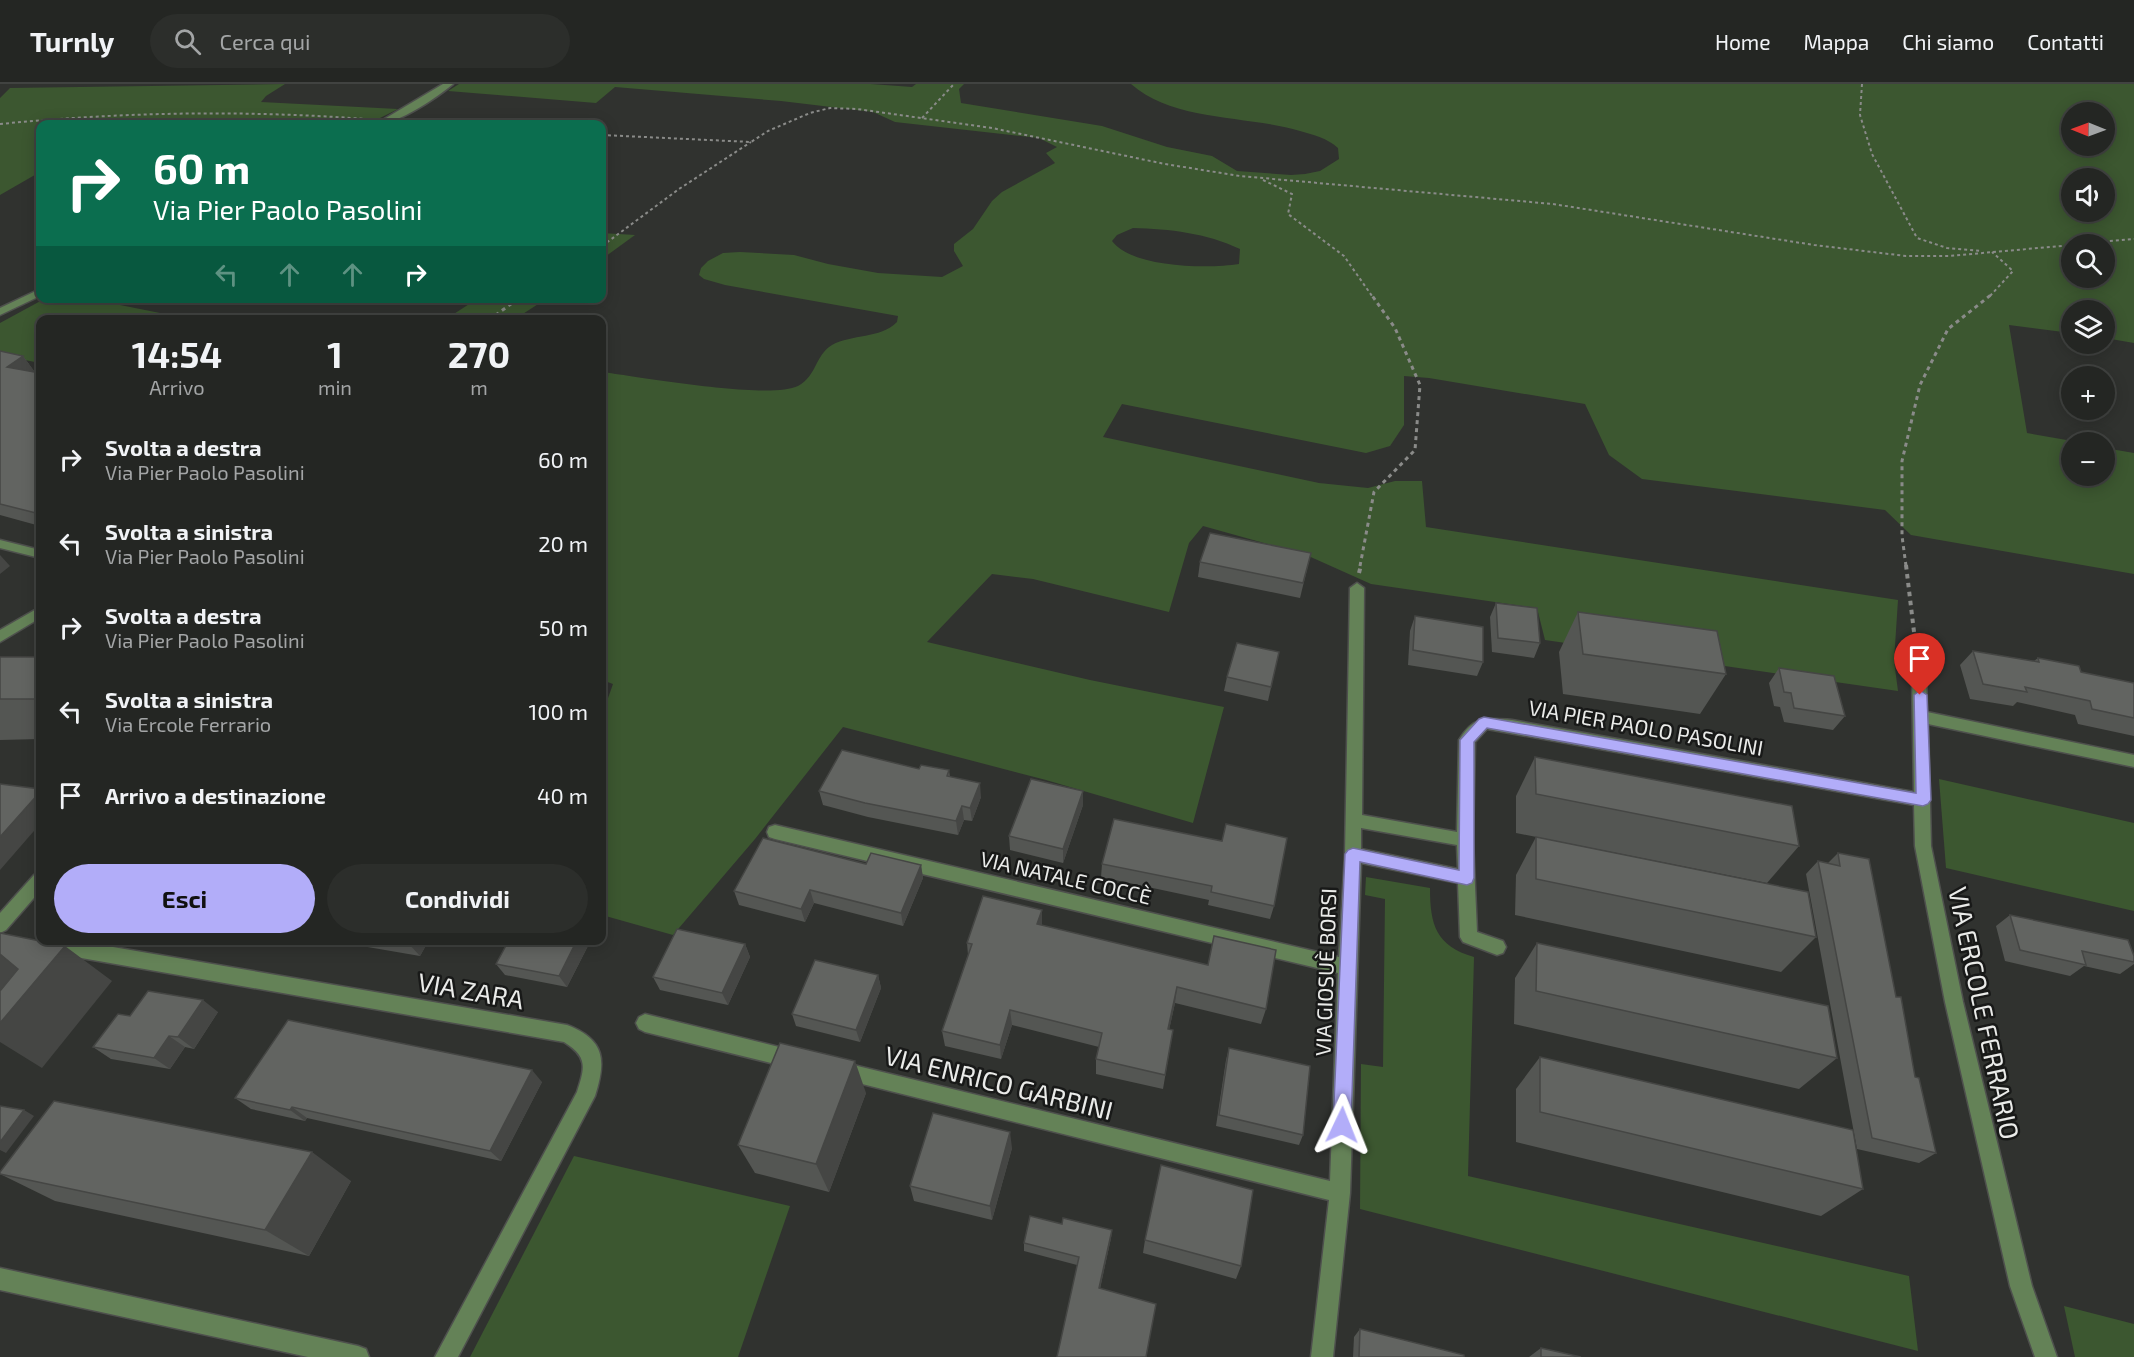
<!DOCTYPE html>
<html lang="it">
<meta charset="utf-8">
<style>
:root{--surface:#242623;--page:#2c2e2b;--text:#f1f3f6;--muted:#a3a5a6;--line:#414341;--accent:#b2adf9}
body{margin:0;font-family:"Exo 2",sans-serif;background:var(--page);color:var(--text);height:100vh;display:flex;flex-direction:column;font-size:22px;white-space:nowrap}
*{box-sizing:border-box;margin:0}
p{font-size:20px;color:var(--muted)}
.icon{flex:none;width:33px;height:33px;fill:none;stroke:currentColor;stroke-width:2;stroke-linecap:round;stroke-linejoin:round}
.map{position:relative;flex:1;overflow:hidden}
.sheet{position:absolute;left:36px;top:231px;width:570px;height:630px;display:flex;flex-direction:column;background:var(--surface);border-radius:12px;box-shadow:0 3px 15px #0003,0 0 0 2px var(--line)}
.sheet>*{flex:none}
.top-card{position:absolute;left:36px;top:36px;width:570px;height:183px;border-radius:12px;box-shadow:0 3px 15px #0003,0 0 0 2px var(--line);background:#0b6e4f;color:#fff;overflow:hidden}
.needle{width:39px;rotate:271deg}
.tools{position:absolute;left:2061px;top:18px;display:grid;gap:12px}
.tools a{display:grid;place-items:center;width:54px;height:54px;border-radius:50%;background:var(--surface);box-shadow:0 3px 15px #0003,0 0 0 2px var(--line);font-size:30px}
.pin{position:absolute;display:grid;place-items:center;width:51px;height:51px;color:#fff;margin:-62px -26px;border-radius:50% 50% 50% 0;rotate:-45deg;box-shadow:0 0 6px #0007}
.pin .icon{rotate:45deg}
.me{position:absolute;width:66px;margin:-33px;rotate:2deg;stroke-linejoin:round;filter:drop-shadow(0 0 4px #0008)}
.turn{display:flex;align-items:center;gap:21px;height:126px;padding:0 18px;font-size:27px}
.turn .icon{width:78px;height:78px;stroke-width:2.5}
.turn b{display:block;font-size:42px;line-height:51px}
.lanes{display:flex;align-items:center;height:57px;padding:0 18px;background:#0003;justify-content:center;gap:30px;direction:ltr}
.lanes .off{opacity:.35}
.eta{display:flex;justify-content:space-evenly;align-items:center;height:102px;text-align:center}
.eta b{font-size:36px;font-weight:700;line-height:42px}
.primary-button{display:flex;gap:12px;margin-top:auto;padding:12px 18px}
.primary-button a{flex:1;height:69px;border-radius:36px;background:var(--accent);color:#111;font-size:24px;font-weight:700;line-height:69px;text-align:center}
.primary-button a+a{background:var(--page);color:var(--text)}
ul{padding:0;list-style:none}
li{display:flex;align-items:center;gap:18px;height:84px;padding:0 18px}
li div{flex:1}
li b{display:block;font-size:22px}
li em{font-style:normal}
header{display:flex;align-items:center;gap:36px;box-sizing:border-box;height:84px;padding:0 30px;background:var(--surface);border-bottom:2px solid var(--line)}
header strong{font-size:28px}
nav{display:flex;gap:33px;margin-inline-start:auto;font-size:21px}
.search{width:420px;height:54px;background:var(--page);display:flex;align-items:center;gap:15px;box-sizing:border-box;padding:0 21px;border-radius:33px;color:var(--muted);font-size:22px}
.map>svg:first-child{display:block}
</style>
<header>
<strong>Turnly</strong>
<div class="search"><svg class="icon" aria-label="search" viewBox="0 0 24 24"><circle cx="10" cy="10" r="6"/><path d="M15 15l6 6"/></svg>Cerca qui</div>
<nav><a>Home</a><a>Mappa</a><a>Chi siamo</a><a>Contatti</a></nav>
</header>
<div class="map">
<svg width="2134" height="1273" viewBox="0 0 2134 1273">
<rect width="100%" height="100%" fill="#30322f"/>
<g fill="#3c5730" fill-rule="evenodd">
<path d="M285,0L266,12L261,18L398,25L368,40H40V88L0,111V14L10,4Z"/>
<path d="M459,0H871L912,3L916,0H964L959,5L961,19L1102,42L1167,63L1212,72L1237,87L1291,91L1305,90L1320,87L1339,75L1338,64C1327,54 1314,51 1300,47C1247,31 1174,38 1131,0H2134V259L2105,254L2104,226H2072L2071,249L2009,241L2027,349L2078,358H2072V392H2104L2105,364L2134,369V490L1911,451L1885,426L1642,395L1609,371L1585,320L1429,294L1404,292V341L1390,362L1366,369L1122,320L1103,353L1319,399L1368,404L1395,397H1422L1426,443L1898,516L1894,577L1898,607L1545,556L1537,524L1371,500L1304,470L1203,442L1189,459L1169,528L1033,495L992,490L927,558L1090,596L1224,623L1193,739L1046,696L843,643L755,755L673,851L602,831V631L613,600L602,596V288C640,293 769,316 798,302C817,292 815,271 832,261C852,250 880,255 897,238L898,232L725,201L704,195L699,191L701,184L708,177L723,169L740,168L794,171L828,180L878,189L942,193L963,182L954,167V160L973,145L992,117L1002,108L1055,79L1046,69L1057,63L1039,54L895,38L873,28L781,17L615,3L596,19L448,7ZM2072,28H2104V62H2072ZM2072,94H2104V128H2072ZM1133,144C1170,145 1206,149 1240,165L1239,180C1208,185 1132,184 1112,157L1117,151ZM2072,160H2104V194H2072Z"/>
<path d="M602,149L635,151L602,175Z"/>
<path d="M46,214L90,215L190,235L40,236V279L0,271V239Z"/>
<path d="M477,215V214L546,215L515,235H446Z"/>
<path d="M1939,695L2134,739V827L1946,784Z"/>
<path d="M1366,793L1430,804C1430,841 1436,862 1474,873L1468,1092L1909,1192L1918,1267L1360,1125L1361,980L1383,983L1385,815L1365,811Z"/>
<path d="M574,1072L790,1122L738,1273H470Z"/>
<path d="M2064,1222L2134,1240V1273H2075Z"/>
</g>
<g fill="none" stroke-linecap="round" stroke-linejoin="round">
<defs>
<g id="minor">
<path d="M443,0H453C438,13 395,42 376,40Z"/>
<path d="M40,205V212L0,231V224Z"/>
<path d="M0,456L40,466V474L0,464Z"/>
<path d="M1357,499L1364,504L1362,731L1457,748L1459,656C1474,631 1487,634 1512,636L1914,708L1912,589L1919,584L1926,589L1927,628L2134,671V683L1928,640L1931,762L1963,918L2032,1202L2057,1273H2035L2010,1202L1945,918L1915,762L1914,721L1487,645L1475,658L1473,756L1477,848L1503,857L1506,863L1503,869L1497,871L1463,858L1460,853L1458,799L1361,779L1350,1109L1333,1273H1311L1329,1116L834,993L832,987L834,981L841,978L1330,1097L1338,889L775,755L769,753L767,748L769,743L775,741L1339,873L1345,770L1350,504ZM1361,744L1457,761L1458,785L1361,765Z"/>
<path d="M40,523V534L0,558V546Z"/>
<path d="M40,789V807L6,846L0,849V829L34,791Z"/>
<path d="M40,855L72,856L567,941C606,956 606,977 595,1012L458,1273H435L577,1008C585,983 588,973 564,958L47,868L41,865L38,860Z"/>
<path d="M645,930L795,967L802,970L804,976L802,982L795,985L645,948L639,945L636,939L639,933Z"/>
<path d="M0,1184L358,1262L366,1265L369,1273H308L0,1206Z"/>
</g>
</defs>
<use href="#minor" stroke="#4e504d" stroke-width="3"/>
<g stroke="#8a8b89" stroke-width="2" stroke-dasharray="3 3" stroke-linecap="butt">
<path d="M1862,0L1860,31L1872,70L1917,154L1947,164L1982,167"/>
<path d="M922,34L954,0"/>
<path d="M422,39L439,40"/>
<path d="M0,40C122,28 243,26 366,35"/>
<path d="M602,51L751,58L768,47L810,29L830,24L857,25L992,44L1165,80L1240,92L1553,120L1814,161L1906,172H1949L2072,161"/>
<path d="M1263,96L1292,110L1288,130L1344,172L1372,212"/>
<path d="M2074,160L2134,155"/>
<path d="M602,162L679,105L751,58"/>
<path d="M1990,212L2013,187L1992,168"/>
</g>
<g stroke="#8a8b89" stroke-width="3" stroke-dasharray="4 4" stroke-linecap="butt">
<path d="M489,236L519,214"/>
<path d="M1360,482L1374,408L1415,366L1420,301L1395,244L1371,210"/>
<path d="M1906,482L1902,452V377L1920,301L1948,245L1992,210"/>
</g>
<g stroke="#8a8b89" stroke-width="4" stroke-dasharray="4.5 4.5" stroke-linecap="butt">
<path d="M1906,481L1917,573"/>
<path d="M1359,489L1361,481"/>
</g>
<use href="#minor" fill="#648257" fill-rule="evenodd"/>
</g>
<g fill="#545653">
<path d="M0,267L23,272L34,287L33,288L40,289V442L0,431Z"/>
<path d="M1311,469L1300,514L1198,493L1200,478Z"/>
<path d="M1496,519L1540,559L1534,574L1492,568L1490,533Z"/>
<path d="M1578,528L1726,590L1700,630L1563,610L1559,568Z"/>
<path d="M1415,532L1483,578L1477,592L1408,581L1410,547Z"/>
<path d="M1973,567L2034,577L2038,574L2081,588L2134,599V652L2078,640L2075,631L2017,618L2013,622L1970,615L1960,581Z"/>
<path d="M1279,568L1268,617L1224,607L1227,593Z"/>
<path d="M0,573H40V655L0,656Z"/>
<path d="M1779,584L1845,632L1833,646L1784,638L1780,623L1774,622L1769,599Z"/>
<path d="M1535,673L1799,762L1767,799L1516,749V712Z"/>
<path d="M919,685L949,686L950,693L981,713L972,737L964,736L958,751L868,733L823,721L819,707Z"/>
<path d="M1083,721L1063,779L1010,766L1009,752Z"/>
<path d="M1536,753L1816,853L1781,888L1515,831L1516,791Z"/>
<path d="M1222,757L1274,822L1270,835L1208,821L1209,816L1101,793L1102,780Z"/>
<path d="M1838,769L1896,913L1915,993L1936,1069L1919,1079L1857,1065L1806,790L1818,777L1828,779Z"/>
<path d="M866,780L921,781L923,794L903,842L814,819L805,838L739,821L734,807Z"/>
<path d="M1042,826V842L1266,925L1261,940L1175,919L1169,946H1173L1163,1005L1096,990V975L1099,963L1012,941L1001,975L945,962L942,947L968,871L967,859Z"/>
<path d="M2010,831L2134,878V880L2120,890L2084,882L2070,892L2005,877L1996,842Z"/>
<path d="M347,856H429L420,872L350,860Z"/>
<path d="M509,856H591L567,903L505,891L496,880Z"/>
<path d="M1537,859L1837,974L1799,1005L1514,940L1515,894Z"/>
<path d="M745,860L750,873L728,921L660,906L653,893Z"/>
<path d="M878,891L881,904L860,958L796,942L792,930Z"/>
<path d="M218,928L194,965L185,963L170,985L111,975L93,963L130,932Z"/>
<path d="M1229,964L1303,1051L1299,1061L1216,1042L1226,976Z"/>
<path d="M1540,973L1863,1105L1821,1132L1516,1058V1005Z"/>
<path d="M542,998L501,1077L307,1034L305,1037L251,1025L235,1014Z"/>
<path d="M866,1009L829,1108L755,1089L738,1061Z"/>
<path d="M1012,1064L992,1136L914,1117L910,1102Z"/>
<path d="M0,1090L351,1097L309,1172L55,1117Z"/>
<path d="M1062,1140L1112,1146L1111,1154L1100,1205L1077,1181L1024,1167V1159Z"/>
<path d="M1145,1156L1241,1182L1236,1195L1143,1169Z"/>
<path d="M1360,1245L1464,1273H1353L1354,1253Z"/>
<path d="M1541,1264L1581,1273H1529Z"/>
</g>
<g fill="#454644">
<path d="M23,272L34,287L18,297L7,283Z"/>
<path d="M0,471L10,482L0,490Z"/>
<path d="M980,699L981,713L972,737L970,724Z"/>
<path d="M1083,707V721L1063,779V765Z"/>
<path d="M40,708V740L0,786V753Z"/>
<path d="M962,722L964,736L958,751L956,737Z"/>
<path d="M921,781L923,794L903,842L901,829Z"/>
<path d="M810,806L814,819L805,838L801,825Z"/>
<path d="M1042,826V842L1037,840Z"/>
<path d="M410,856H429L420,872L408,859Z"/>
<path d="M577,856H591L567,903L559,892Z"/>
<path d="M745,860L750,873L728,921L722,909Z"/>
<path d="M65,862L112,897L42,984L0,958V869Z"/>
<path d="M878,891L881,904L860,958L856,946Z"/>
<path d="M1177,903L1175,919L1166,960L1168,945Z"/>
<path d="M203,916L218,928L194,965L178,953Z"/>
<path d="M1010,926L1012,941L1001,975L1000,961Z"/>
<path d="M169,952L185,963L170,985L154,974Z"/>
<path d="M855,977L866,1009L829,1108L816,1080Z"/>
<path d="M532,986L542,998L501,1077L490,1067Z"/>
<path d="M292,1023L307,1034L305,1037L290,1026Z"/>
<path d="M24,1026L34,1032L6,1069L0,1066V1058Z"/>
<path d="M1010,1048L1012,1064L992,1136L990,1122Z"/>
<path d="M312,1068L351,1097L309,1172L265,1146Z"/>
<path d="M1112,1146L1111,1154L1098,1212L1099,1204Z"/>
</g>
<g fill="#626461" stroke="#454644" stroke-width="1.5">
<path d="M0,267L23,272L7,283L40,289V430L0,420Z"/>
<path d="M1210,449L1311,469L1303,499L1200,478Z"/>
<path d="M1496,519L1537,524L1540,559L1498,554Z"/>
<path d="M1578,528L1717,547L1726,590L1583,570Z"/>
<path d="M1415,532L1483,543V578L1413,566Z"/>
<path d="M1237,559L1279,568L1271,603L1227,593Z"/>
<path d="M1973,567L2039,578L2038,574L2079,582L2081,588L2134,599V634L2092,625L2090,617L2025,603L2027,608L1983,600Z"/>
<rect x="0" y="573" width="40" height="42"/>
<path d="M1779,584L1834,592L1845,632L1794,624L1791,609L1784,608Z"/>
<path d="M842,666L919,685L921,681L949,686L947,692L980,699L970,724L962,722L956,737L865,719L819,707Z"/>
<path d="M1535,673L1792,722L1799,762L1536,710Z"/>
<path d="M1031,695L1083,707L1063,765L1009,752Z"/>
<path d="M0,700L40,705V708L0,753Z"/>
<path d="M1114,735L1222,757L1226,740L1287,754L1274,822L1211,808L1212,802L1102,780Z"/>
<path d="M1536,753L1808,808L1816,853L1536,795Z"/>
<path d="M763,754L866,780L871,769L921,781L901,829L810,806L801,825L734,807Z"/>
<path d="M1838,769L1869,775L1896,913H1901L1915,993L1919,994L1936,1069L1872,1054L1818,777L1840,782Z"/>
<path d="M983,812L1042,826L1037,840L1208,881L1214,852L1276,866L1266,925L1177,903L1168,945L1173,946L1165,991L1096,975L1102,949L1010,926L1000,961L942,947L972,860L967,859Z"/>
<path d="M2010,831L2128,856L2134,872V878L2082,867L2086,881L2020,866Z"/>
<path d="M677,845L745,860L722,909L653,893Z"/>
<path d="M0,849L65,862L0,939V907L18,885L0,870Z"/>
<path d="M393,856H410L408,859Z"/>
<path d="M509,856H577L559,892L496,880Z"/>
<path d="M1537,859L1828,922L1837,974L1536,907Z"/>
<path d="M815,876L878,891L856,946L792,930Z"/>
<path d="M148,907L203,916L178,953L169,952L154,974L93,963L118,930L130,932Z"/>
<path d="M288,936L532,986L490,1067L292,1023L290,1026L235,1014Z"/>
<path d="M780,959L855,977L816,1080L738,1061Z"/>
<path d="M1229,964L1310,982L1303,1051L1219,1031Z"/>
<path d="M1540,973L1853,1046L1863,1105L1540,1028Z"/>
<path d="M54,1017L312,1068L265,1146L0,1090V1088Z"/>
<path d="M0,1022L24,1026L0,1058Z"/>
<path d="M933,1029L1010,1048L990,1122L910,1102Z"/>
<path d="M1161,1081L1253,1106L1241,1182L1145,1156Z"/>
<path d="M1030,1132L1062,1140L1063,1134L1112,1146L1099,1204L1156,1220L1146,1273H1057L1079,1173L1024,1159Z"/>
<path d="M1360,1245L1464,1271V1273H1359Z"/>
<path d="M1541,1264L1581,1273H1541Z"/>
</g>
<path fill="#b2adf9" stroke="#7470a2" stroke-width="1.5" d="M1920,606L1927,611L1931,716L1928,720L1923,722L1487,644L1474,658V794L1472,799L1467,801L1360,778L1351,1041L1348,1047L1342,1050L1336,1047L1333,1041L1345,770L1348,766L1353,764L1459,786L1460,656L1479,635L1484,633L1916,709L1914,611Z"/>
<g text-anchor="middle" dominant-baseline="central" stroke-width="5" stroke-linejoin="round" paint-order="stroke">
<g font-size="21" fill="#eaebe9" stroke="#181918">
<text transform="translate(1646 643) rotate(10)">VIA PIER PAOLO PASOLINI</text>
<text transform="translate(1066 793) rotate(13)">VIA NATALE COCCÈ</text>
<text transform="translate(1325 888) rotate(-88)">VIA GIOSUÈ BORSI</text>
</g>
<g font-size="26" fill="#eaebe9" stroke="#181918">
<text transform="translate(471 906) rotate(10)">VIA ZARA</text>
<text transform="translate(1985 929) rotate(78)">VIA ERCOLE FERRARIO</text>
<text transform="translate(999 998) rotate(14)">VIA ENRICO GARBINI</text>
</g>
</g>
</svg>
<div class="tools">
<a><svg class="needle" viewBox="-14 -14 28 28"><path d="M0-13l5 13h-10z" fill="#e53935"/><path d="M0 13l5-13h-10z" fill="#a3a5a6"/></svg></a>
<a><svg class="icon" aria-label="sound" viewBox="0 0 24 24"><path d="M4 9h4l5-4v14l-5-4H4zM17 9q2 3 0 6"/></svg></a>
<a><svg class="icon" aria-label="search" viewBox="0 0 24 24"><circle cx="10" cy="10" r="6"/><path d="M15 15l6 6"/></svg></a>
<a><svg class="icon" aria-label="layers" viewBox="0 0 24 24"><path d="M12 4l9 5-9 5-9-5zM3 14l9 5 9-5"/></svg></a>
<a>+</a>
<a>−</a>
</div>
<div class="pin" style="left:1920px;top:611px;background:#d93025"><svg class="icon" aria-label="arrive" viewBox="0 0 24 24"><path d="M6 21V4h12l-3 4 3 4H6"/></svg></div>
<svg class="me" style="left:1342px;top:1041px" viewBox="-20 -20 40 40"><path d="M0-17L14 15 0 8-14 15z" fill="#b2adf9" stroke="#fff" stroke-width="4"/></svg>
<div class="top-card">
<div class="turn"><svg class="icon" aria-label="right" viewBox="0 0 24 24"><path d="M7 20v-9h11M14 6l5 5-5 5"/></svg><div><b>60 m</b>Via Pier Paolo Pasolini</div></div>
<div class="lanes"><svg class="icon off" aria-label="left" viewBox="0 0 24 24"><path d="M17 20v-9H6M10 6l-5 5 5 5"/></svg><svg class="icon off" aria-label="ahead" viewBox="0 0 24 24"><path d="M12 20V5M6 11l6-6 6 6"/></svg><svg class="icon off" aria-label="ahead" viewBox="0 0 24 24"><path d="M12 20V5M6 11l6-6 6 6"/></svg><svg class="icon" aria-label="right" viewBox="0 0 24 24"><path d="M7 20v-9h11M14 6l5 5-5 5"/></svg></div>
</div>
<section class="sheet">
<div class="eta">
<div><b>14:54</b><p>Arrivo</p></div>
<div><b>1</b><p>min</p></div>
<div><b>270</b><p>m</p></div>
</div>
<ul>
<li><svg class="icon" aria-label="right" viewBox="0 0 24 24"><path d="M7 20v-9h11M14 6l5 5-5 5"/></svg><div><b>Svolta a destra</b><p>Via Pier Paolo Pasolini</p></div><em>60 m</em></li>
<li><svg class="icon" aria-label="left" viewBox="0 0 24 24"><path d="M17 20v-9H6M10 6l-5 5 5 5"/></svg><div><b>Svolta a sinistra</b><p>Via Pier Paolo Pasolini</p></div><em>20 m</em></li>
<li><svg class="icon" aria-label="right" viewBox="0 0 24 24"><path d="M7 20v-9h11M14 6l5 5-5 5"/></svg><div><b>Svolta a destra</b><p>Via Pier Paolo Pasolini</p></div><em>50 m</em></li>
<li><svg class="icon" aria-label="left" viewBox="0 0 24 24"><path d="M17 20v-9H6M10 6l-5 5 5 5"/></svg><div><b>Svolta a sinistra</b><p>Via Ercole Ferrario</p></div><em>100 m</em></li>
<li><svg class="icon" aria-label="arrive" viewBox="0 0 24 24"><path d="M6 21V4h12l-3 4 3 4H6"/></svg><div><b>Arrivo a destinazione</b></div><em>40 m</em></li>
</ul>
<div class="primary-button"><a>Esci</a><a>Condividi</a></div>
</section>
</div>
